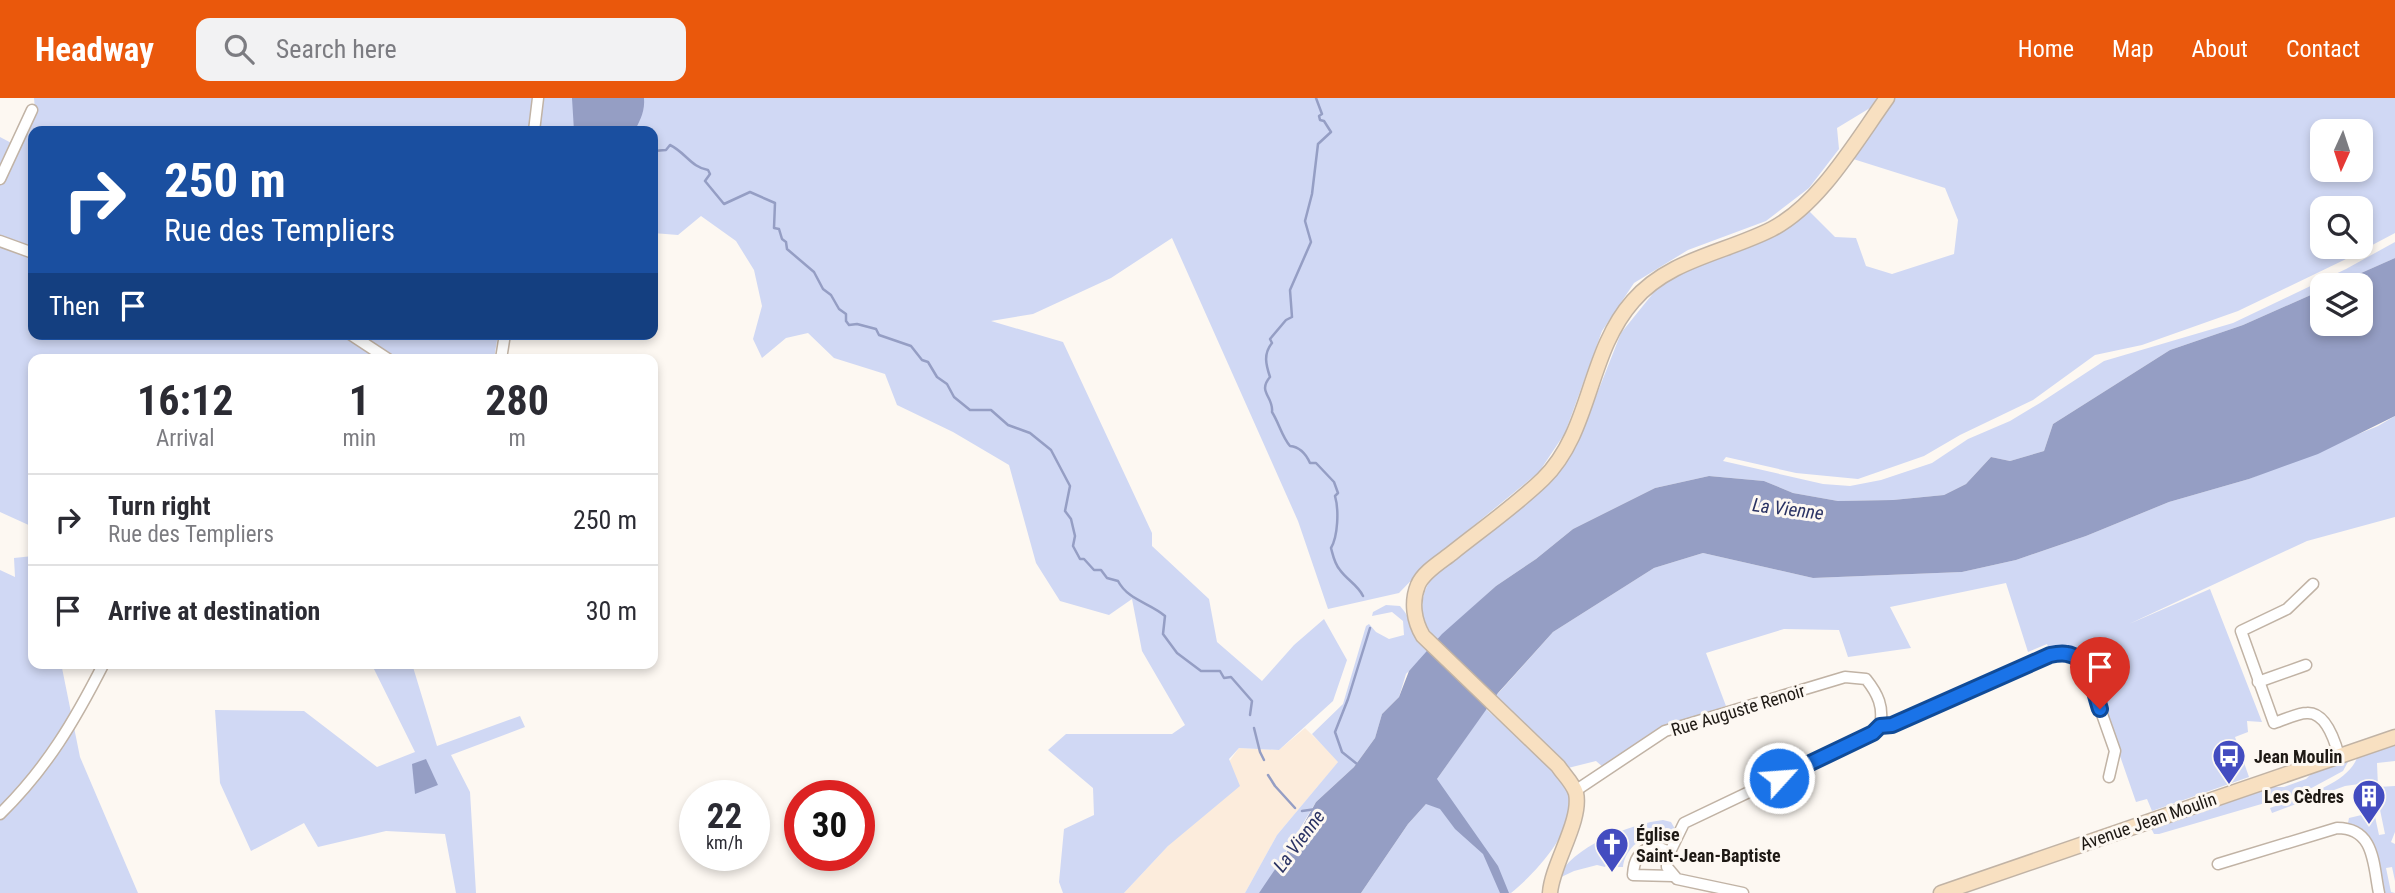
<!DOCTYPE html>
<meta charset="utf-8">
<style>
:root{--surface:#fff;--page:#f2f2f3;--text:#2b2b33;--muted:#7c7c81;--line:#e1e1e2;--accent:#ea580c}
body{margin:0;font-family:"Roboto Condensed",sans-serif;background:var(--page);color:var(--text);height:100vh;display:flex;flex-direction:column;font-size:26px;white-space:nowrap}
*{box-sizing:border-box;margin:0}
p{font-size:23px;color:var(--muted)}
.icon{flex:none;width:38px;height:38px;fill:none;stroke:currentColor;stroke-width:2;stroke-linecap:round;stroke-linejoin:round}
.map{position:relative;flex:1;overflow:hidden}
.details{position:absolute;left:28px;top:256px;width:630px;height:315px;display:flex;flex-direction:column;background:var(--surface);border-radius:14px;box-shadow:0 4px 10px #0003}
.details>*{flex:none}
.guide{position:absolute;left:28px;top:28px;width:630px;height:214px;border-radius:14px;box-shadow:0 4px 10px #0003;background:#1a4fa0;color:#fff;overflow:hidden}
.needle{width:46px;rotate:183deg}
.controls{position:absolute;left:2310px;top:21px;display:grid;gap:14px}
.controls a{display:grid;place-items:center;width:63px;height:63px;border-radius:14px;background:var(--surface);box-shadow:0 4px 10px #0003;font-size:35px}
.speed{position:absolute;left:679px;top:682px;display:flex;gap:14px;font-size:35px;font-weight:700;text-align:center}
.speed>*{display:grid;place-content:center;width:91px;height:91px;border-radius:50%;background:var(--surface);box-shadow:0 4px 10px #0003;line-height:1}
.speed small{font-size:18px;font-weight:400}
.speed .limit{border:10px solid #d22;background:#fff;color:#111}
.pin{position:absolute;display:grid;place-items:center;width:60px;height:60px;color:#fff;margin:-72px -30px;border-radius:50% 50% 50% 0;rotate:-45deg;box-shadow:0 0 7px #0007}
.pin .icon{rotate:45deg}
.me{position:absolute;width:77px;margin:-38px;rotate:64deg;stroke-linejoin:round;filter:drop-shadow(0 0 5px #0008)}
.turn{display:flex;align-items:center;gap:24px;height:147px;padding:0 21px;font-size:32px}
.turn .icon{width:91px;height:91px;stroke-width:2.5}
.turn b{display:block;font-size:49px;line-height:60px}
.then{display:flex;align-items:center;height:66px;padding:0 21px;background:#0003;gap:14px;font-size:26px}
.eta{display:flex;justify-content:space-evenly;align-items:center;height:119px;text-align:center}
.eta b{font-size:42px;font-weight:700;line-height:49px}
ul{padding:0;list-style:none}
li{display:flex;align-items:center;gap:21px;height:91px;padding:0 21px;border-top:2px solid var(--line)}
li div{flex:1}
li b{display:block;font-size:26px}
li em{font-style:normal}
header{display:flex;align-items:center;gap:42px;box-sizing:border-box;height:98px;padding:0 35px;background:var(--accent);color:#fff}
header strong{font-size:33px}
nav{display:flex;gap:38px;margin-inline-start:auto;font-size:24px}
.search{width:490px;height:63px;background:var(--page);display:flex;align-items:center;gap:18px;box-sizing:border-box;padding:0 24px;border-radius:14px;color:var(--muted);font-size:26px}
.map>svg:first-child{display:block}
</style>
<header>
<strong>Headway</strong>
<div class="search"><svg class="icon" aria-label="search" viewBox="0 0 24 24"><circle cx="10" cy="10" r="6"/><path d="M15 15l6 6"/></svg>Search here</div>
<nav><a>Home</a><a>Map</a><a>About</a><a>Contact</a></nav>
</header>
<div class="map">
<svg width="2395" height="795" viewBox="0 0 2395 795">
<rect width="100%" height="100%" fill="#fdf8f2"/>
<path fill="#fcecdc" d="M1305,630L1339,663L1277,737L1245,795H1124L1168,748L1239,650L1279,652Z"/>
<g fill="#d0d8f4" fill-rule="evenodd">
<path d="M34,0H533L528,33H33V150L0,139V39L19,49L35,12Z"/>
<path d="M543,0H1877L1870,10L1837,30L1839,51L1809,90L1766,123L1688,152L1634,185L1602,233L1565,335L1539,374L1428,465L1399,495L1328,511L1298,423L1172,140L1111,180L1033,216L991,223L1063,244L1152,435V448L1209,501L1217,544L1262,583L1294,547L1324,521L1347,562L1333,603L1279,652L1239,650L1229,661L1240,688L1168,748L1124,795H1063L1059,784L1064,731L1094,717L1093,690L1048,652L1066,636H1172L1185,627L1142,553L1132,501L1109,517L1060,503L1036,465L1009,367L953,334L897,307L885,276L834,260L808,235L786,240L762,260L753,241L762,208L754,172L736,143L701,118L678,137L653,135V33H538Z"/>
<path d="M1894,0H2395V135L2344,162L2238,213L2142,247L2095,257L2033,302L1960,337L1924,358L1858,381L1796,375L1726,359L1723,363L1823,386L1850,388L1881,382L1932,365L1968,341L2010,323L2040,305L2104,263L2233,225L2346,171L2395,144V160L2334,187H2322V192L2243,227L2170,252L2053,326L2044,353L2010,363L1991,359L1966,386L1944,397L1893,402L1838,403L1793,395L1764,383L1709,378L1655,390L1573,431L1536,461L1496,488L1437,542C1415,518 1419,494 1439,470L1549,386L1576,349L1621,235L1663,183L1807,111L1835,139L1856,140L1866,168L1892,176L1954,156L1958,122L1945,90L1850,60ZM2322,33H2361V72H2322ZM2322,110H2361V149H2322Z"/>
<path d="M0,147L33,159V236H498L494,261H33V429L0,414Z"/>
<path d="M2395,318V419L2307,443L2129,526L2210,491L2262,624L2247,623L2248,634L2235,639L2249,679L2152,713L2147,701L2136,704L2087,563C2075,552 2065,547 2050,553L2047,546L2028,554L2006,485L1890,509L1911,550L1848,559L1839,532L1784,531L1706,555L1726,608L1659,631L1604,670L1596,663L1568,670L1494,600L1553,534L1654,470L1703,455L1813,480L1962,474L2016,462L2086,438L2169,404L2249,381L2378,328Z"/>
<path d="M33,458V565H61L80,659L138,795H0V472L15,479L14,460Z"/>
<path d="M1386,507L1400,508C1413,522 1416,540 1428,554L1406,576L1399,599L1382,616L1375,640L1354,669L1316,704L1264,790L1259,795H1245L1277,737L1338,664L1312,636L1343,606L1366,528L1369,526L1376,534L1389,541L1404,537L1403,523L1392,514L1372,518L1373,514Z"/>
<path d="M371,565H407L413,569L437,648L520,618L525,629L451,657L470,694L476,795H456L445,736L386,733L318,749L304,725L251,753L220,685L215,612L304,613L377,669L415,654Z"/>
<path d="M1486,611C1505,629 1563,674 1570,696C1579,728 1534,777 1511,795H1361L1408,726L1426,706L1437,681Z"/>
<path d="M2395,647V663L2377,665L2378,689L2395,688V734L2391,744L2395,746V783L2392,769L2386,770L2391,794L2395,795H2383L2372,745L2364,732L2348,725L2349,720L2374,714L2379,737L2385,736L2379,707L2373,708L2366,685L2345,688L2272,715L2270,710C2296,700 2346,688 2357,660Z"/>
<path d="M2349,662L2343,673L2306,693L2159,736H2154L2151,730L2268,689H2284L2306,681L2313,674Z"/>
<path d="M1663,722L1671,724L1675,731L1670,744C1664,743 1654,739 1647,740C1634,743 1624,757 1623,769H1618L1617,767L1609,769L1606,767L1605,769L1597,767L1574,773L1557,781C1571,749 1630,726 1663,722Z"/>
</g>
<g fill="#959ec4">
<path d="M572,0H644C645,12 641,21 635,32L628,28L625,33H574Z"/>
<path d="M2395,160V318L2318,356L2249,381L2169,404L2086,438L2016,462L1962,474L1813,480L1703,455L1654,470L1553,534L1498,595L1437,681L1498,768L1509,795H1500L1483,756L1455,731L1440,711L1426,706L1408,726L1361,795H1259L1296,740L1316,704L1354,669L1375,640L1382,616L1399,599L1409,573L1442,536L1496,488L1536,461L1573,431L1655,390L1709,378L1764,383L1793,395L1838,403L1893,402L1944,397L1966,386L1991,359L2010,363L2044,353L2053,326L2170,252L2243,227L2322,192V226H2361V187H2334Z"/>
<path d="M426,661L438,687L415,696L412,666Z"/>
</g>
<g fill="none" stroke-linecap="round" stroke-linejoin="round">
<g stroke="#959ec4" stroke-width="2.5">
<path d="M1316,0L1322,16L1319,18L1320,22L1324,23L1331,34L1318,46L1312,96L1305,123L1311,144L1290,192L1292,219L1286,222L1270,241L1272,245C1263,256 1266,267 1270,279C1257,294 1274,299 1272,314C1279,325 1282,339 1290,348C1300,349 1306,356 1310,365H1316L1334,384L1338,395L1335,398C1339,412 1338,438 1331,450C1333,457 1334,465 1340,472C1347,482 1358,487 1363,498"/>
<path d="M653,53L666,52L670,47C685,54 692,70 708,72L710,76L705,83L724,106L750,94L775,105L774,130L779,131L782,141L786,144L787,151L814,174L823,191L831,197L839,211L846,216V223L849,227L857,226L876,231L879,237L911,248L922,262L928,264L937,279L947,286L954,299L970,312H991L1008,327L1030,335L1051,352L1070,388L1065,413L1071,421L1075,438L1073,448L1080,461H1084L1094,472H1101L1107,480L1118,483C1128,502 1150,505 1165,518L1163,536L1177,555L1201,573H1220L1224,580L1231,579L1252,603L1250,617"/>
<path d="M1254,630L1260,654L1264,662"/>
<path d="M1357,666L1342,654L1335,634L1348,601L1370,530"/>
<path d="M1268,677L1275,688L1295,710"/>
<path d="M1302,713L1316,711"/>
</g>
<defs>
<g id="street">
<path d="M534,33L538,0"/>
<path d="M0,81L32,12"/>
<path d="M0,143L33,155"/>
<path d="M350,236L388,261"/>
<path d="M501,261L505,236"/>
<path d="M2313,486L2287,511L2241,533L2274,625C2284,622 2297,615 2307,615C2326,614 2335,643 2339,658"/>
<path d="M2258,584L2306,567"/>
<path d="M1575,693L1665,633L1845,579L1866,581C1878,596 1884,609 1880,628"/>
<path d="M0,716C47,670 75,622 104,565"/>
<path d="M1670,754L1653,747C1639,755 1634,760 1633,777L1673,778"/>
<path d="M2218,766L2337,730C2375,730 2373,766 2379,795"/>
<path d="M1743,795L1677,781L1667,769V760L1684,725L1873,635L1880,628L1892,627L2050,557C2066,556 2074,556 2085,568L2115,653L2109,679"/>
</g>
<g id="secondary">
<path d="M1550,795C1552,766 1582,723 1576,695C1573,685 1564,677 1558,668L1423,538C1414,523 1411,504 1418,487C1423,474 1442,463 1452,455C1482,431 1515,408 1543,381C1592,333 1587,255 1633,203C1669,161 1725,155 1772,131C1820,106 1856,43 1887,0"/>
<path d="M1941,795L2395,639"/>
</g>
</defs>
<use href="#street" stroke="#c1b3a5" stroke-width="13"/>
<use href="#secondary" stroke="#c1b3a5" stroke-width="17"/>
<use href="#street" stroke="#fff" stroke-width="10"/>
<use href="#secondary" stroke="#f8e0c1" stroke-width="14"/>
</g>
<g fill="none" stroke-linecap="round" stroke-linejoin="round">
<defs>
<path id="route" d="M1779,680L1873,635L1880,628L1892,627L2050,557C2055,556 2062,555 2067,556C2089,559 2094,593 2100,611"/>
</defs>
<use href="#route" stroke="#114b97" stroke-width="18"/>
<use href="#route" stroke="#1a73e8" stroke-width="12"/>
</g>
<defs>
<symbol id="bus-pin" viewBox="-11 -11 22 30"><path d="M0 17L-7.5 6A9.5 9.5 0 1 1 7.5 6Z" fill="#434cc0" stroke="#fdf8f2"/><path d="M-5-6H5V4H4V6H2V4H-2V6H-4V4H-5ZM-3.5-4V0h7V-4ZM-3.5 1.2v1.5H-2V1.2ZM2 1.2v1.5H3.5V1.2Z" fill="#fff"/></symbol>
<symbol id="building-pin" viewBox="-11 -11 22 30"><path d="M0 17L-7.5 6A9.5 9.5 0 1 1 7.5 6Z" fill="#434cc0" stroke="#fdf8f2"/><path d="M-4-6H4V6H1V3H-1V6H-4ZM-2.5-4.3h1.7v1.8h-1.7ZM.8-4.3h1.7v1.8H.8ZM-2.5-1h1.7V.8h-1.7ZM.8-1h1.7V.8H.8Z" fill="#fff"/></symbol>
<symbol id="church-pin" viewBox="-11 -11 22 30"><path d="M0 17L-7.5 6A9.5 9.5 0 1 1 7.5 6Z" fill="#434cc0" stroke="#fdf8f2"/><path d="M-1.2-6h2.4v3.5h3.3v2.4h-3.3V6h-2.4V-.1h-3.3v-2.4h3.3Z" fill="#fff"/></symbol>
</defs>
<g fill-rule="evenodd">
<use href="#bus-pin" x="2210" y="639" width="38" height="52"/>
<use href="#building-pin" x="2350" y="679" width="38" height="52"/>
<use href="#church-pin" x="1593" y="727" width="38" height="52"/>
</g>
<g text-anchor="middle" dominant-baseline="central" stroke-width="6" stroke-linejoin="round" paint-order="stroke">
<g font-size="18" fill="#1e1914" stroke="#fdf8f2">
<text transform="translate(1738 612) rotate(-17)">Rue Auguste Renoir</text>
<text transform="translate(2148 723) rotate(-19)">Avenue Jean Moulin</text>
</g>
<g font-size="18" font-weight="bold" fill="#1e1914" stroke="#fdf8f2" text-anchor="start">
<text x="2254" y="658">Jean Moulin</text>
<text x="2344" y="698" text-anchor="end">Les Cèdres</text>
<text x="1636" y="736">Église<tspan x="1636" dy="21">Saint-Jean-Baptiste</tspan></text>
</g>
<g font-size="19" font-style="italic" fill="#2b3364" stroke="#fdf8f2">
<text transform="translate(1788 411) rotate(7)">La Vienne</text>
<text transform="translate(1299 743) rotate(-53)">La Vienne</text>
</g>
</g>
</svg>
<div class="controls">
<a><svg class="needle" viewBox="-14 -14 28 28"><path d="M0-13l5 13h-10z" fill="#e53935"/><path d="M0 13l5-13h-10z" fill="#7c7c81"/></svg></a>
<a><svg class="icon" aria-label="search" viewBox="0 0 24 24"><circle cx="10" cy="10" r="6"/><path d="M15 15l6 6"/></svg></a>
<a><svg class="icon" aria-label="layers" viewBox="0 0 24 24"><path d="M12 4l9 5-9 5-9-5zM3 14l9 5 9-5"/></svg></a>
</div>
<div class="speed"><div>22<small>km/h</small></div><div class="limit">30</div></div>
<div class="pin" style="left:2100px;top:611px;background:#d93025"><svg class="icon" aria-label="arrive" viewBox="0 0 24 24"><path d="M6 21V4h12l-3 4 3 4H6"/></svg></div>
<svg class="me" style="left:1779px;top:680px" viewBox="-20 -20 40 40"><circle r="17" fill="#1a73e8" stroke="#fff" stroke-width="3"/><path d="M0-11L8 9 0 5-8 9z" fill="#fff"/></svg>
<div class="guide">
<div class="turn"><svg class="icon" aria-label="right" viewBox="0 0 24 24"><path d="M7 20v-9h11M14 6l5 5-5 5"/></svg><div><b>250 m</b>Rue des Templiers</div></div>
<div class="then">Then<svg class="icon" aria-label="arrive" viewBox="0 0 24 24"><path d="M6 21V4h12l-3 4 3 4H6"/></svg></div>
</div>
<section class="details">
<div class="eta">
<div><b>16:12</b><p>Arrival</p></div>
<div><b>1</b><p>min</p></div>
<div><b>280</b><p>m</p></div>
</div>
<ul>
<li><svg class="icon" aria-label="right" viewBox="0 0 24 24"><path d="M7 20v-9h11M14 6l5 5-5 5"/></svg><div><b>Turn right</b><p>Rue des Templiers</p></div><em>250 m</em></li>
<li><svg class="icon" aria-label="arrive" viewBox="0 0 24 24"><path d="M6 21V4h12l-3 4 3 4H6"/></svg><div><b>Arrive at destination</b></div><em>30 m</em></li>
</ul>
</section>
</div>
